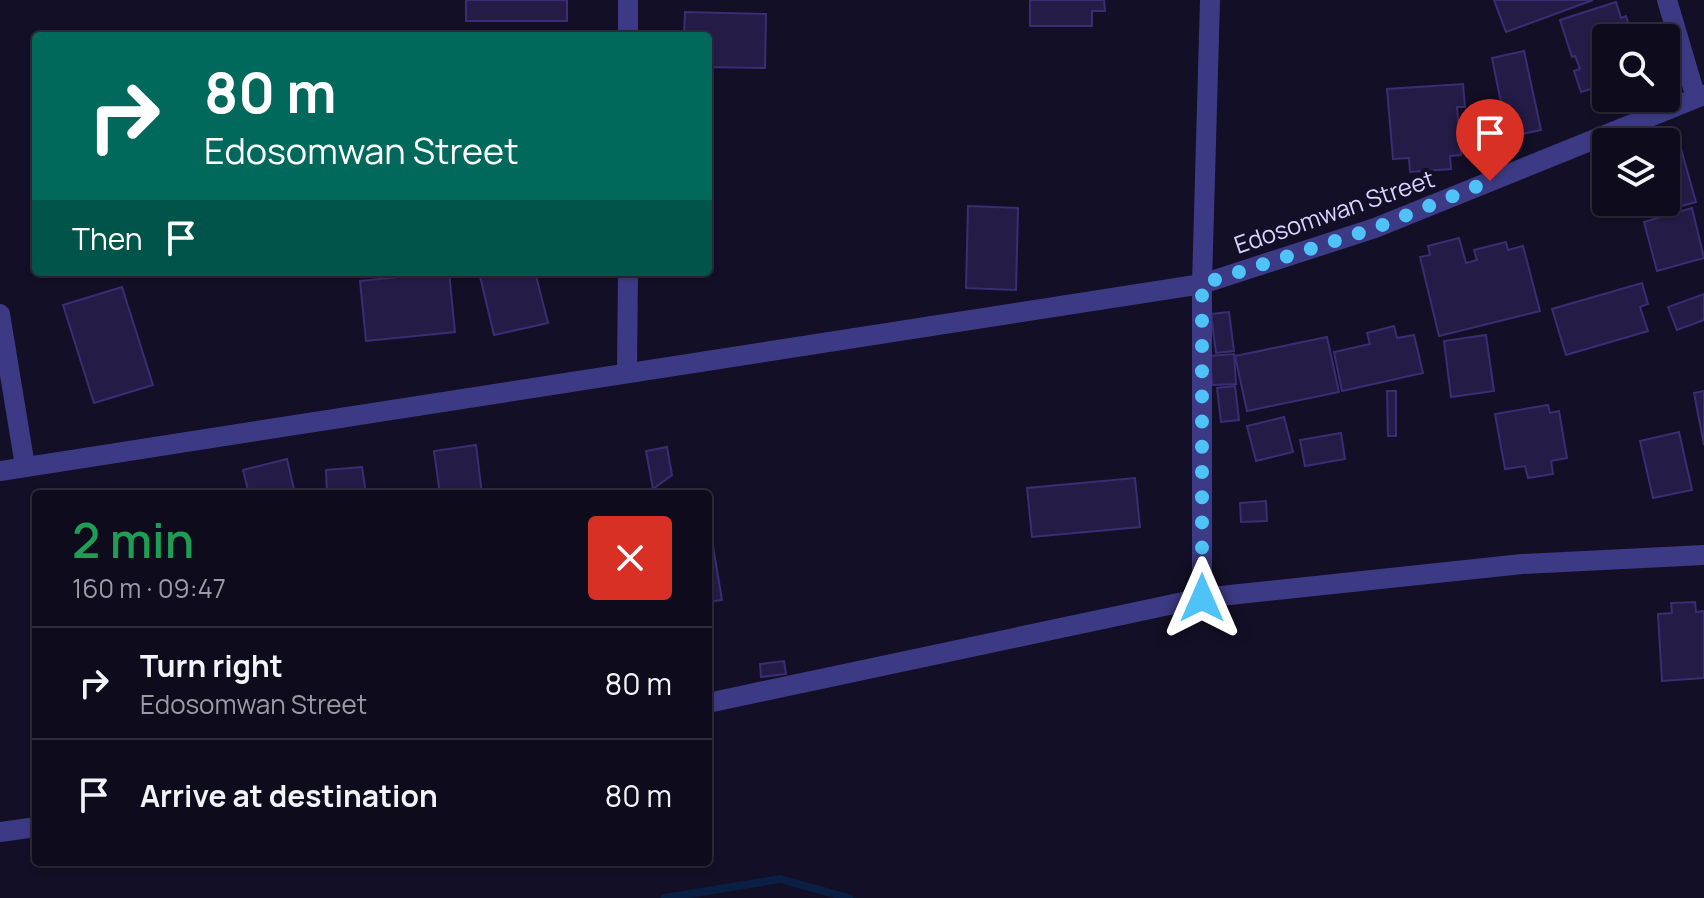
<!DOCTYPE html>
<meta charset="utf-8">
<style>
:root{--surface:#0e0b1c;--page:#171425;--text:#f1f3f6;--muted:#9b9ba3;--line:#2e2b3b}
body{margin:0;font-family:Manrope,sans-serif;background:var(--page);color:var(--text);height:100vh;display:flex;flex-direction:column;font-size:30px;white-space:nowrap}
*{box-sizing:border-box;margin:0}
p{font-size:26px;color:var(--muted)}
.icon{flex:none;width:44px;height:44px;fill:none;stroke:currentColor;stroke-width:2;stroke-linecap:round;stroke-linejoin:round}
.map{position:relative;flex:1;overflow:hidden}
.details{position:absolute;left:32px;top:490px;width:680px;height:376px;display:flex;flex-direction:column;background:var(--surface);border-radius:8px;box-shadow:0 2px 6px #0004,0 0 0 2px var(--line)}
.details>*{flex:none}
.guide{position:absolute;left:32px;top:32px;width:680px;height:244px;border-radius:8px;box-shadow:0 2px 6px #0004,0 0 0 2px var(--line);background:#00695c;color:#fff;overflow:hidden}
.controls{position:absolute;left:1592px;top:24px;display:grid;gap:16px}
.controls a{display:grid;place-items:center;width:88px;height:88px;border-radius:8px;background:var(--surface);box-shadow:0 2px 6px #0004,0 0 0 2px var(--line);font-size:40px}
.pin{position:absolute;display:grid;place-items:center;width:68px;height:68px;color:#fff;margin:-82px -34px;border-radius:50% 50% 50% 0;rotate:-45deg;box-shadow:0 0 8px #0007}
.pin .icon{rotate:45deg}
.me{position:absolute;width:88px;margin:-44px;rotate:0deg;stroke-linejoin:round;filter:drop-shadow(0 0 6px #0008)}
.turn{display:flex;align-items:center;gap:28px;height:168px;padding:0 40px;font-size:36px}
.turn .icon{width:104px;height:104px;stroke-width:2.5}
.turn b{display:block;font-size:56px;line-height:68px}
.then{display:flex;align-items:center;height:76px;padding:0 40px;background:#0003;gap:16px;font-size:30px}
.round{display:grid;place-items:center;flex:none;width:84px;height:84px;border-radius:8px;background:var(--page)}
.head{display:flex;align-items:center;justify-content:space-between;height:136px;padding:0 40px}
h1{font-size:48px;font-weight:600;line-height:60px;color:#1e9e55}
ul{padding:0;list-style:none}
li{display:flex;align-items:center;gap:24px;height:112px;padding:0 40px;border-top:2px solid var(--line)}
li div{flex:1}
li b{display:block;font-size:30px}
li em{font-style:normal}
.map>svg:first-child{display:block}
</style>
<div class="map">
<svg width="1704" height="898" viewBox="0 0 1704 898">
<rect width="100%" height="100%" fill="#130f26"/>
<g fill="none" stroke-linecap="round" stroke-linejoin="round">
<path stroke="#0a1f44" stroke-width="8" d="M665,898L780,879L849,898"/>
</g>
<g fill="#241b47" stroke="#3b2d73" stroke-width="2">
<rect x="466" y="0" width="101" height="21"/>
<path d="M1030,0H1104L1105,11H1092V26H1030Z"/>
<path d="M1494,0H1593L1506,32Z"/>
<path d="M1616,2L1621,18L1626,16L1633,38H1606V91L1604,85L1581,92L1574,71L1580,69L1575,56L1572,57L1560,20Z"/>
<path d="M685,12L766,14L765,68L708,67V36H684Z"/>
<path d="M1524,51L1541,130L1508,137L1492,58Z"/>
<path d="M1463,84L1465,107H1457L1461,155L1450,156L1451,169L1410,172L1409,158L1393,159L1387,89Z"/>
<path d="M1678,138L1696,202L1651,214L1647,202H1666L1665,142Z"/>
<path d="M968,206L1018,208L1016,290L966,288Z"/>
<path d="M1692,208L1704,258L1657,271L1644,222Z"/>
<path d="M1459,238L1466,263L1477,260L1474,250L1506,242L1508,250L1523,246L1540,311L1439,336L1420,257L1430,255L1428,246Z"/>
<path d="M449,272L455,332L366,341L360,281Z"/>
<path d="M479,272H535L548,323L494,335Z"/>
<path d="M1642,283L1648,304L1640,307L1648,331L1566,355L1552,309Z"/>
<path d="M122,287L153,385L94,403L63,305Z"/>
<path d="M1704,294V320L1677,330L1668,307Z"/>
<path d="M1229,312L1234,351L1216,353L1211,314Z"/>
<path d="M1394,326L1397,338L1414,335L1423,373L1342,391L1334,352L1370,344L1367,333Z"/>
<path d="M1486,335L1494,391L1451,397L1444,341Z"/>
<path d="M1327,337L1339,392L1247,411L1235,356Z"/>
<path d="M1234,354L1236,384L1212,385L1210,356Z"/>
<path d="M1235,386L1239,420L1221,422L1217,388Z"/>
<path d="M1387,391H1396V436H1388Z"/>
<path d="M1704,391V445L1694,393Z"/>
<path d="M1548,405L1550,413L1559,411L1567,458L1551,461L1553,474L1528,478L1525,466L1505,469L1495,414Z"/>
<path d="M1284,417L1293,452L1256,461L1247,426Z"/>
<path d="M1679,432L1692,490L1653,498L1640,441Z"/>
<path d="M1341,433L1345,459L1305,466L1300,440Z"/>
<path d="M476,445L482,494H440L434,451Z"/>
<path d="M667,447L672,475L653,489L646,451Z"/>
<path d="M287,459L295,494H249L243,470Z"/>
<path d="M362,467L366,494H327L326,470Z"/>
<path d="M1135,478L1140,527L1032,537L1027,488Z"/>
<path d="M1266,501L1267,521L1241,522L1240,503Z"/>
<path d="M708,540H712L722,600L708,602Z"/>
<path d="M1695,602L1696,612L1704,611V678L1662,681L1658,614L1672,613L1671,603Z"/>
<path d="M784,661L786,674L761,677L760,664Z"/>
</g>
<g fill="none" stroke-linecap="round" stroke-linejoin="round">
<g stroke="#3d3a85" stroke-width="20">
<path d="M1667,0L1696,98"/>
<path d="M628,36V0"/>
<path d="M0,314L25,466"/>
<path d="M627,372L628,272"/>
<path d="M0,471L1202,284L1375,228L1704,95"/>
<path d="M1202,598V284L1210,0"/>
<path d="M708,703L1202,598L1522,564L1704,555"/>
<path d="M0,832L36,827"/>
</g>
</g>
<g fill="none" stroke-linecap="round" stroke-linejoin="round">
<path stroke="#4fc3f7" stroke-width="14" stroke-dasharray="0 25.2" d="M1202,598V284L1375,228L1490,181"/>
</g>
<g text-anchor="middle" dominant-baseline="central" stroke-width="8" stroke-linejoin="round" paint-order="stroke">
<g font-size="24" fill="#d9d4ff" stroke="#130f26">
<text transform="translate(1334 211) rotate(-19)">Edosomwan Street</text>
</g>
</g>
</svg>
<div class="controls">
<a><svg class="icon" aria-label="search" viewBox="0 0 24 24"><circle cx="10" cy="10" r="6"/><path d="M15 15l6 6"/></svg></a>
<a><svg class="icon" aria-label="layers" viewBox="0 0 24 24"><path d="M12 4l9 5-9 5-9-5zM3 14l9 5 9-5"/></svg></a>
</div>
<div class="pin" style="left:1490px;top:181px;background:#d93025"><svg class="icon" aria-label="arrive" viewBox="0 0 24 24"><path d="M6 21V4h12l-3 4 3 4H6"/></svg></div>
<svg class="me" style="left:1202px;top:598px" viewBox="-20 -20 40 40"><path d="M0-17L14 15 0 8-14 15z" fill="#4fc3f7" stroke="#fff" stroke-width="4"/></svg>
<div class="guide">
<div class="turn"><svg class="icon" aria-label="right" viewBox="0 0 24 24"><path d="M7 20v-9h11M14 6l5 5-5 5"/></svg><div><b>80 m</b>Edosomwan Street</div></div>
<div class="then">Then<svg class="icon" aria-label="arrive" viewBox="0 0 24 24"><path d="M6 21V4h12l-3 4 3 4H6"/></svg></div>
</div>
<section class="details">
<div class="head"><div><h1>2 min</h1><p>160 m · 09:47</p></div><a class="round" style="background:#d93025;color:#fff"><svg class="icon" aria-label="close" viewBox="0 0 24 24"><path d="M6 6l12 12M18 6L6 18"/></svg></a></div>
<ul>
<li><svg class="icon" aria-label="right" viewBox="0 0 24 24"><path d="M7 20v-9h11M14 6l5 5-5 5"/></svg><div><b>Turn right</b><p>Edosomwan Street</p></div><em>80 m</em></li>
<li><svg class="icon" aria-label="arrive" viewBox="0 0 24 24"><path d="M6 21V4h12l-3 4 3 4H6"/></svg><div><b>Arrive at destination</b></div><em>80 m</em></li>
</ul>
</section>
</div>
